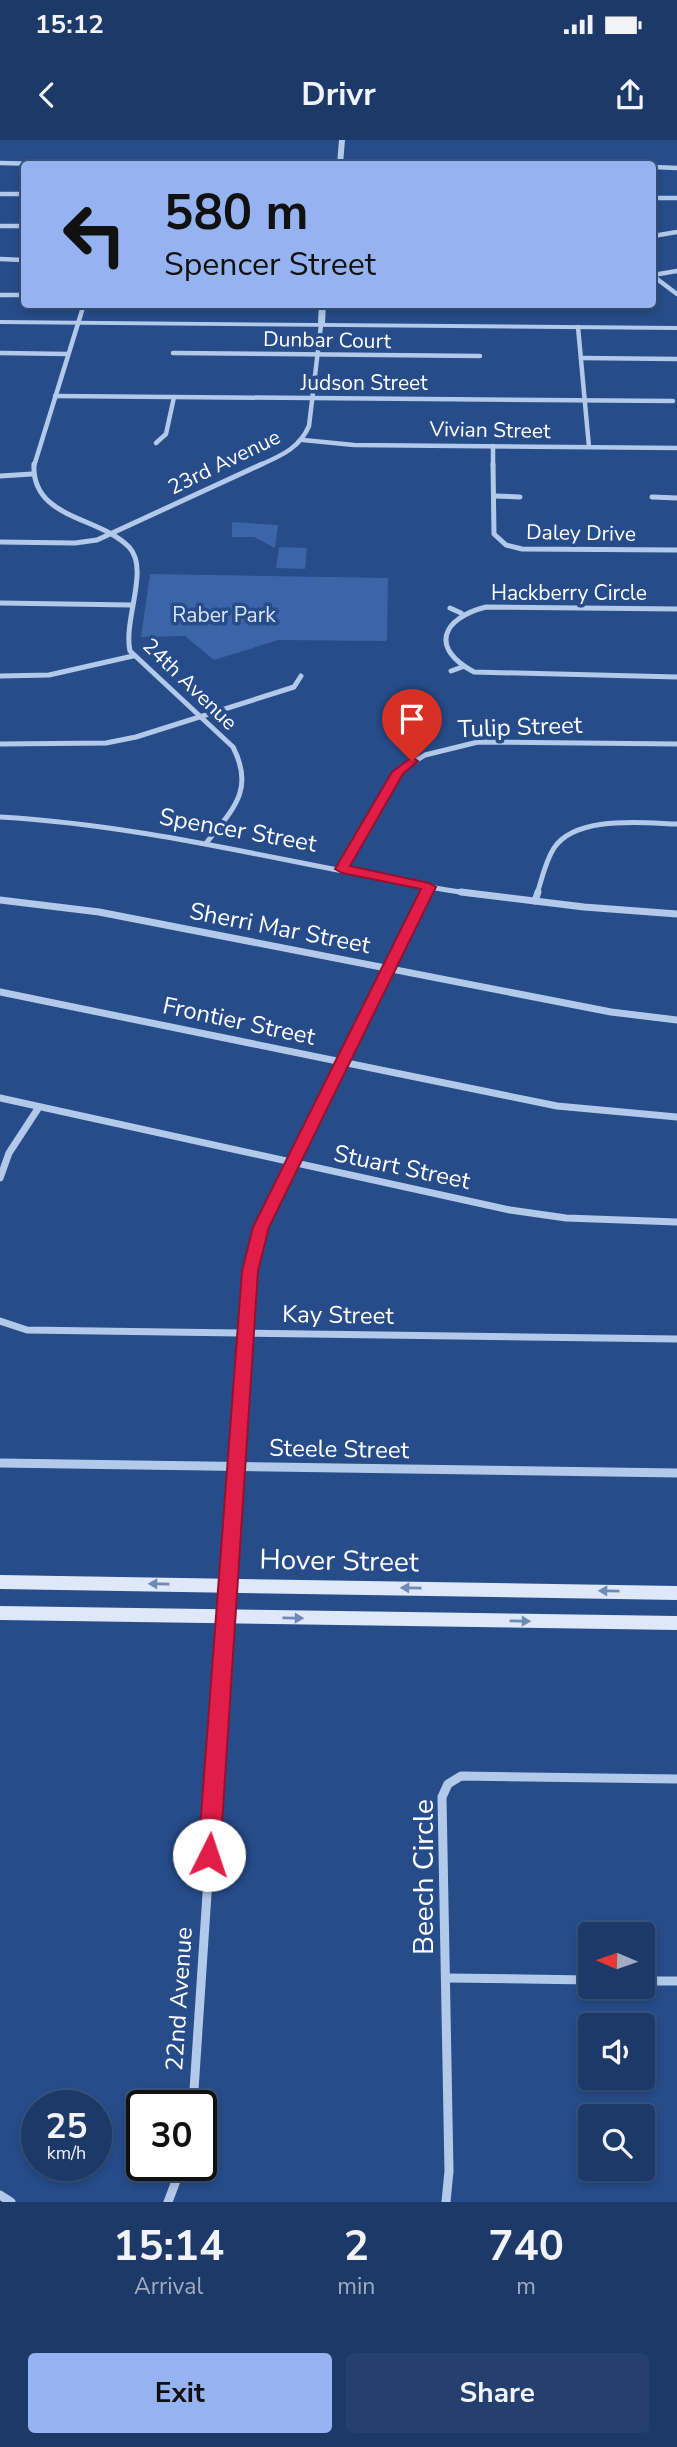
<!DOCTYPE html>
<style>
:root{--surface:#1c3968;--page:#25406e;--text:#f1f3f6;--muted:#a0acc0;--line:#3a537c;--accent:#95b2f1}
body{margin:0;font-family:"Nunito Sans",sans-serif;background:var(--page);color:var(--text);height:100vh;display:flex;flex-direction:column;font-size:26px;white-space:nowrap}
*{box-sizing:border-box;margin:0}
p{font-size:23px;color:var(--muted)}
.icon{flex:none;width:38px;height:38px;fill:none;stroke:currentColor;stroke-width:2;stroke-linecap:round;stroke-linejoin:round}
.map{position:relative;height:2062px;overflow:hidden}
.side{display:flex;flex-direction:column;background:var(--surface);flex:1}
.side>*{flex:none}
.banner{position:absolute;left:21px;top:21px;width:635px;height:147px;border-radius:7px;box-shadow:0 4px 10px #0003,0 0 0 2px var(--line);background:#95b2f1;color:#111;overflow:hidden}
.needle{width:46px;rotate:272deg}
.tools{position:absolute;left:578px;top:1782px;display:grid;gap:14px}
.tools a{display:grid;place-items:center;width:77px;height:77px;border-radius:7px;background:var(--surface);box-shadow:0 4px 10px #0003,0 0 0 2px var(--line);font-size:35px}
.speed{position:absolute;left:21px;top:1950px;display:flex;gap:14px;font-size:35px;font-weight:700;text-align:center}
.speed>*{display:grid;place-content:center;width:91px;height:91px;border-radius:50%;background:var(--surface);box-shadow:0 4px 10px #0003,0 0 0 2px var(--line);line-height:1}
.speed small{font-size:18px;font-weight:400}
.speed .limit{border:4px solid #111;border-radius:10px;background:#fff;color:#111}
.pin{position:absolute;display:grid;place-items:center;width:60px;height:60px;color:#fff;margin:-72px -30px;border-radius:50% 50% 50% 0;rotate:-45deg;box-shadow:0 0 7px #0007}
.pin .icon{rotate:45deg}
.me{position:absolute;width:77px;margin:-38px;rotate:4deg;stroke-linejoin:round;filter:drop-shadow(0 0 5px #0008)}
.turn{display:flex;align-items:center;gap:24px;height:147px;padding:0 28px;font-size:32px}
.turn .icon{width:91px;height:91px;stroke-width:2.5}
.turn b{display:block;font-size:49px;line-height:60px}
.eta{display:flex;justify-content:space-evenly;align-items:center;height:119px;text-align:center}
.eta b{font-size:42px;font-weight:700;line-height:49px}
.button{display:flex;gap:14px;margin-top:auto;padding:14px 28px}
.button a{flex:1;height:80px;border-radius:7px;background:var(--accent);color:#111;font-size:28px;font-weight:700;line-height:80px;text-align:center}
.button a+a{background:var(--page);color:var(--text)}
.status{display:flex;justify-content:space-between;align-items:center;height:49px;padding:0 35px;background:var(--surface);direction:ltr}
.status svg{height:19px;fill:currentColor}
header{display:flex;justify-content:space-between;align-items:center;height:91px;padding:0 28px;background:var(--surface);font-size:32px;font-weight:700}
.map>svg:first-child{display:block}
</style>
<div class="status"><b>15:12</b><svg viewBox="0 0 49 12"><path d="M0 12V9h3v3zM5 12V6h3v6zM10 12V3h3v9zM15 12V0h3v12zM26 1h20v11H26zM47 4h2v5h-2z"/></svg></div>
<header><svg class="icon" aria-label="back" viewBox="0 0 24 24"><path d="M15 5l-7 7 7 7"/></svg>Drivr<svg class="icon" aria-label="share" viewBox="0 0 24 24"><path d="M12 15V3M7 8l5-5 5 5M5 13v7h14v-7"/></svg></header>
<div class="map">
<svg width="677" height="2062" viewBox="0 0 677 2062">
<rect width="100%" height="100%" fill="#264c8a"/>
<g fill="#3b65a6">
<path d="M232,382L278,385L275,408L254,397H232Z"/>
<path d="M279,407L307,408L305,429L276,428Z"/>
<path d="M150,434L388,438L387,498L386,501L278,500L214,520L185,496L141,497Z"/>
</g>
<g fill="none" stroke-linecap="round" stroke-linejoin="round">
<g stroke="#b3c9e9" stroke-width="4.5">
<path d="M0,23L43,24"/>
<path d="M653,27L677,28"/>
<path d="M0,54H24"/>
<path d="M653,58H677"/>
<path d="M0,86H24"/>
<path d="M653,96L677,92"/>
<path d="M0,119L24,120"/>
<path d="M653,135L677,131"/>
<path d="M653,136L677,154"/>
<path d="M0,155H24"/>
<path d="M578,187L589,307"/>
<path d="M0,213L68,214"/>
<path d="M173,213L480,216"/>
<path d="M581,218L677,219"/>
<path d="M55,256L673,261"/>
<path d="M303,300L354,305L677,308"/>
<path d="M156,303L166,294L174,257"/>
<path d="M493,306V326"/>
<path d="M34,326L84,164"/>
<path d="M258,326C280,316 299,309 309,286L321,185"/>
</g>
<g stroke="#b3c9e9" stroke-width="5">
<path d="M34,324C31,379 99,376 129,407C150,429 123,480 130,511L233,607C255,650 233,669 207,702"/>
<path d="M493,324L494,394L506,405L522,409L677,410"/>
<path d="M0,336L32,334"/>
<path d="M494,356L520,357"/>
<path d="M652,357L677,358"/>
<path d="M0,402L75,403L97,400L262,324"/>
<path d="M0,463L131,465"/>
<path d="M450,468L461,473"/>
<path d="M677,469L486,467C442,478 429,508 474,532L677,537"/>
<path d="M451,531L462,527"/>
<path d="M0,536L49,535L133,516"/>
<path d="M0,604L106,603L136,597L294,547L301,536"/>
<path d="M0,677C161,686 315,731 473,754"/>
<path d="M342,729L398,632L425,615L478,602L677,604"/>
<path d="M426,754L429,747"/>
<path d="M537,754C542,739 545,722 554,708C576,675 642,683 677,684"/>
</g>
<g stroke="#b3c9e9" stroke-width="7">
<path d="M461,752L584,767L677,774"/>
<path d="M0,760L99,772L611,872L677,880"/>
<path d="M535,761L538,752"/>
<path d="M0,852L557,966L677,977"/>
<path d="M0,958L510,1070L566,1078L677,1082"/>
<path d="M0,1038L9,1013L39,967"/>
<path d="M0,1181L27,1190L677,1199"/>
<path d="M236,1319L250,1131L261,1087L426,752"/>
</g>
<g stroke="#b3c9e9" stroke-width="9">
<path d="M0,1323L677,1333"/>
<path d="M448,1838L590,1840"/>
<path d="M642,1841H677"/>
<path d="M193,1965L236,1317"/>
<path d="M0,2055L11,2062"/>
<path d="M168,2062L182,2025"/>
<path d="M446,2062L449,2031L442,1657L448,1644L461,1636L677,1639"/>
</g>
<g fill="#b3c9e9" fill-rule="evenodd">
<path d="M339,0H345L343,24H337Z"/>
<path d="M319,164H326L325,183L677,186V190L0,184V180L318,183Z"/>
</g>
<g fill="#dee8f8" fill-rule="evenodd">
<path d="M0,1435L677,1446V1460L0,1449Z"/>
<path d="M0,1466L677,1476V1490L0,1480Z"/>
</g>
</g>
<defs><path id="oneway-solid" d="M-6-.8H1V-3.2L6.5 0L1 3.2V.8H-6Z" transform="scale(1.75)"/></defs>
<g fill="#708ab6">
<use href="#oneway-solid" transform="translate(159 1444) rotate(-179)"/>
<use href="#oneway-solid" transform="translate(411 1448) rotate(-179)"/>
<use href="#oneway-solid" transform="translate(609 1451) rotate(-179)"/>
<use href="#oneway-solid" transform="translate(293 1478) rotate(1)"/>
<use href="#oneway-solid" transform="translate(520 1481) rotate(1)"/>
</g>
<path fill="#e11d48" stroke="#92132f" stroke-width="2" d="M412,617L418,621L403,634L350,726L429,743L436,747L269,1087L258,1131L220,1715L216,1722L209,1724L201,1722L198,1715L242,1131L253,1087L421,749L342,733L335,729L392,632Z"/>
<g text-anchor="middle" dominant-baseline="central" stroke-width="7" stroke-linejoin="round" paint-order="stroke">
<g font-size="21" fill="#fff" stroke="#264c8a">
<text transform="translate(327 200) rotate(1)">Dunbar Court</text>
<text x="364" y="243">Judson Street</text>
<text transform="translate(490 290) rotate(1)">Vivian Street</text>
<text transform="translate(224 322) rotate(-26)">23rd Avenue</text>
<text transform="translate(581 393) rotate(1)">Daley Drive</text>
<text x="569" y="453">Hackberry Circle</text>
<text transform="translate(190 544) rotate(44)">24th Avenue</text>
</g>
<g font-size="21" fill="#d8e4f7" stroke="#264c8a">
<text x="224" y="475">Raber Park</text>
</g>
<g font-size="24" fill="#fff" stroke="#264c8a">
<text transform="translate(520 587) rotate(-2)">Tulip Street</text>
<text transform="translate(238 690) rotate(10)">Spencer Street</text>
<text transform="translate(280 788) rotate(11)">Sherri Mar Street</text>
<text transform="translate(239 881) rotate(12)">Frontier Street</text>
<text transform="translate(402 1027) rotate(12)">Stuart Street</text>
<text transform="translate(338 1175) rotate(1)">Kay Street</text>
<text transform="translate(339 1309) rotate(1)">Steele Street</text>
<text transform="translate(179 1859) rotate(-86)">22nd Avenue</text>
</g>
<g font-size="28" fill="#fff" stroke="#264c8a">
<text transform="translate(339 1421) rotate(1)">Hover Street</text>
<text transform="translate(424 1737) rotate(-90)">Beech Circle</text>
</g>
</g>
</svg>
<div class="tools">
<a><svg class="needle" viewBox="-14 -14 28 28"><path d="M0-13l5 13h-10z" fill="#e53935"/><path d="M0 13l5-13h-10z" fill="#a0acc0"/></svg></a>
<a><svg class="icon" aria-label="sound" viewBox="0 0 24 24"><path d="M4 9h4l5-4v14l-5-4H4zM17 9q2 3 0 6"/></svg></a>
<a><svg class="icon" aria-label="search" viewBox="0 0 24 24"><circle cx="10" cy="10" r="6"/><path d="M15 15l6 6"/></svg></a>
</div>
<div class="speed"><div>25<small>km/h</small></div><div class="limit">30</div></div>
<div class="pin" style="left:412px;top:621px;background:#d93025"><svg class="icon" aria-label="arrive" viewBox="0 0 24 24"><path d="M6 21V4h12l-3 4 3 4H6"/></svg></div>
<svg class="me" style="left:209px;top:1715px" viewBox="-20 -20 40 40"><circle r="19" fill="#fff"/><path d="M0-13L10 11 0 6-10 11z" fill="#e11d48"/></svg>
<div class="banner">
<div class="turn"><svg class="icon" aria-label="left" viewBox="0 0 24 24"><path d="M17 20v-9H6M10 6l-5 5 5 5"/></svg><div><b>580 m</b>Spencer Street</div></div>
</div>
</div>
<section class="side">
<div class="eta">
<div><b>15:14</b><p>Arrival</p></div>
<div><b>2</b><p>min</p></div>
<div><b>740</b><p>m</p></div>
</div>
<div class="button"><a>Exit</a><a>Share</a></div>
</section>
